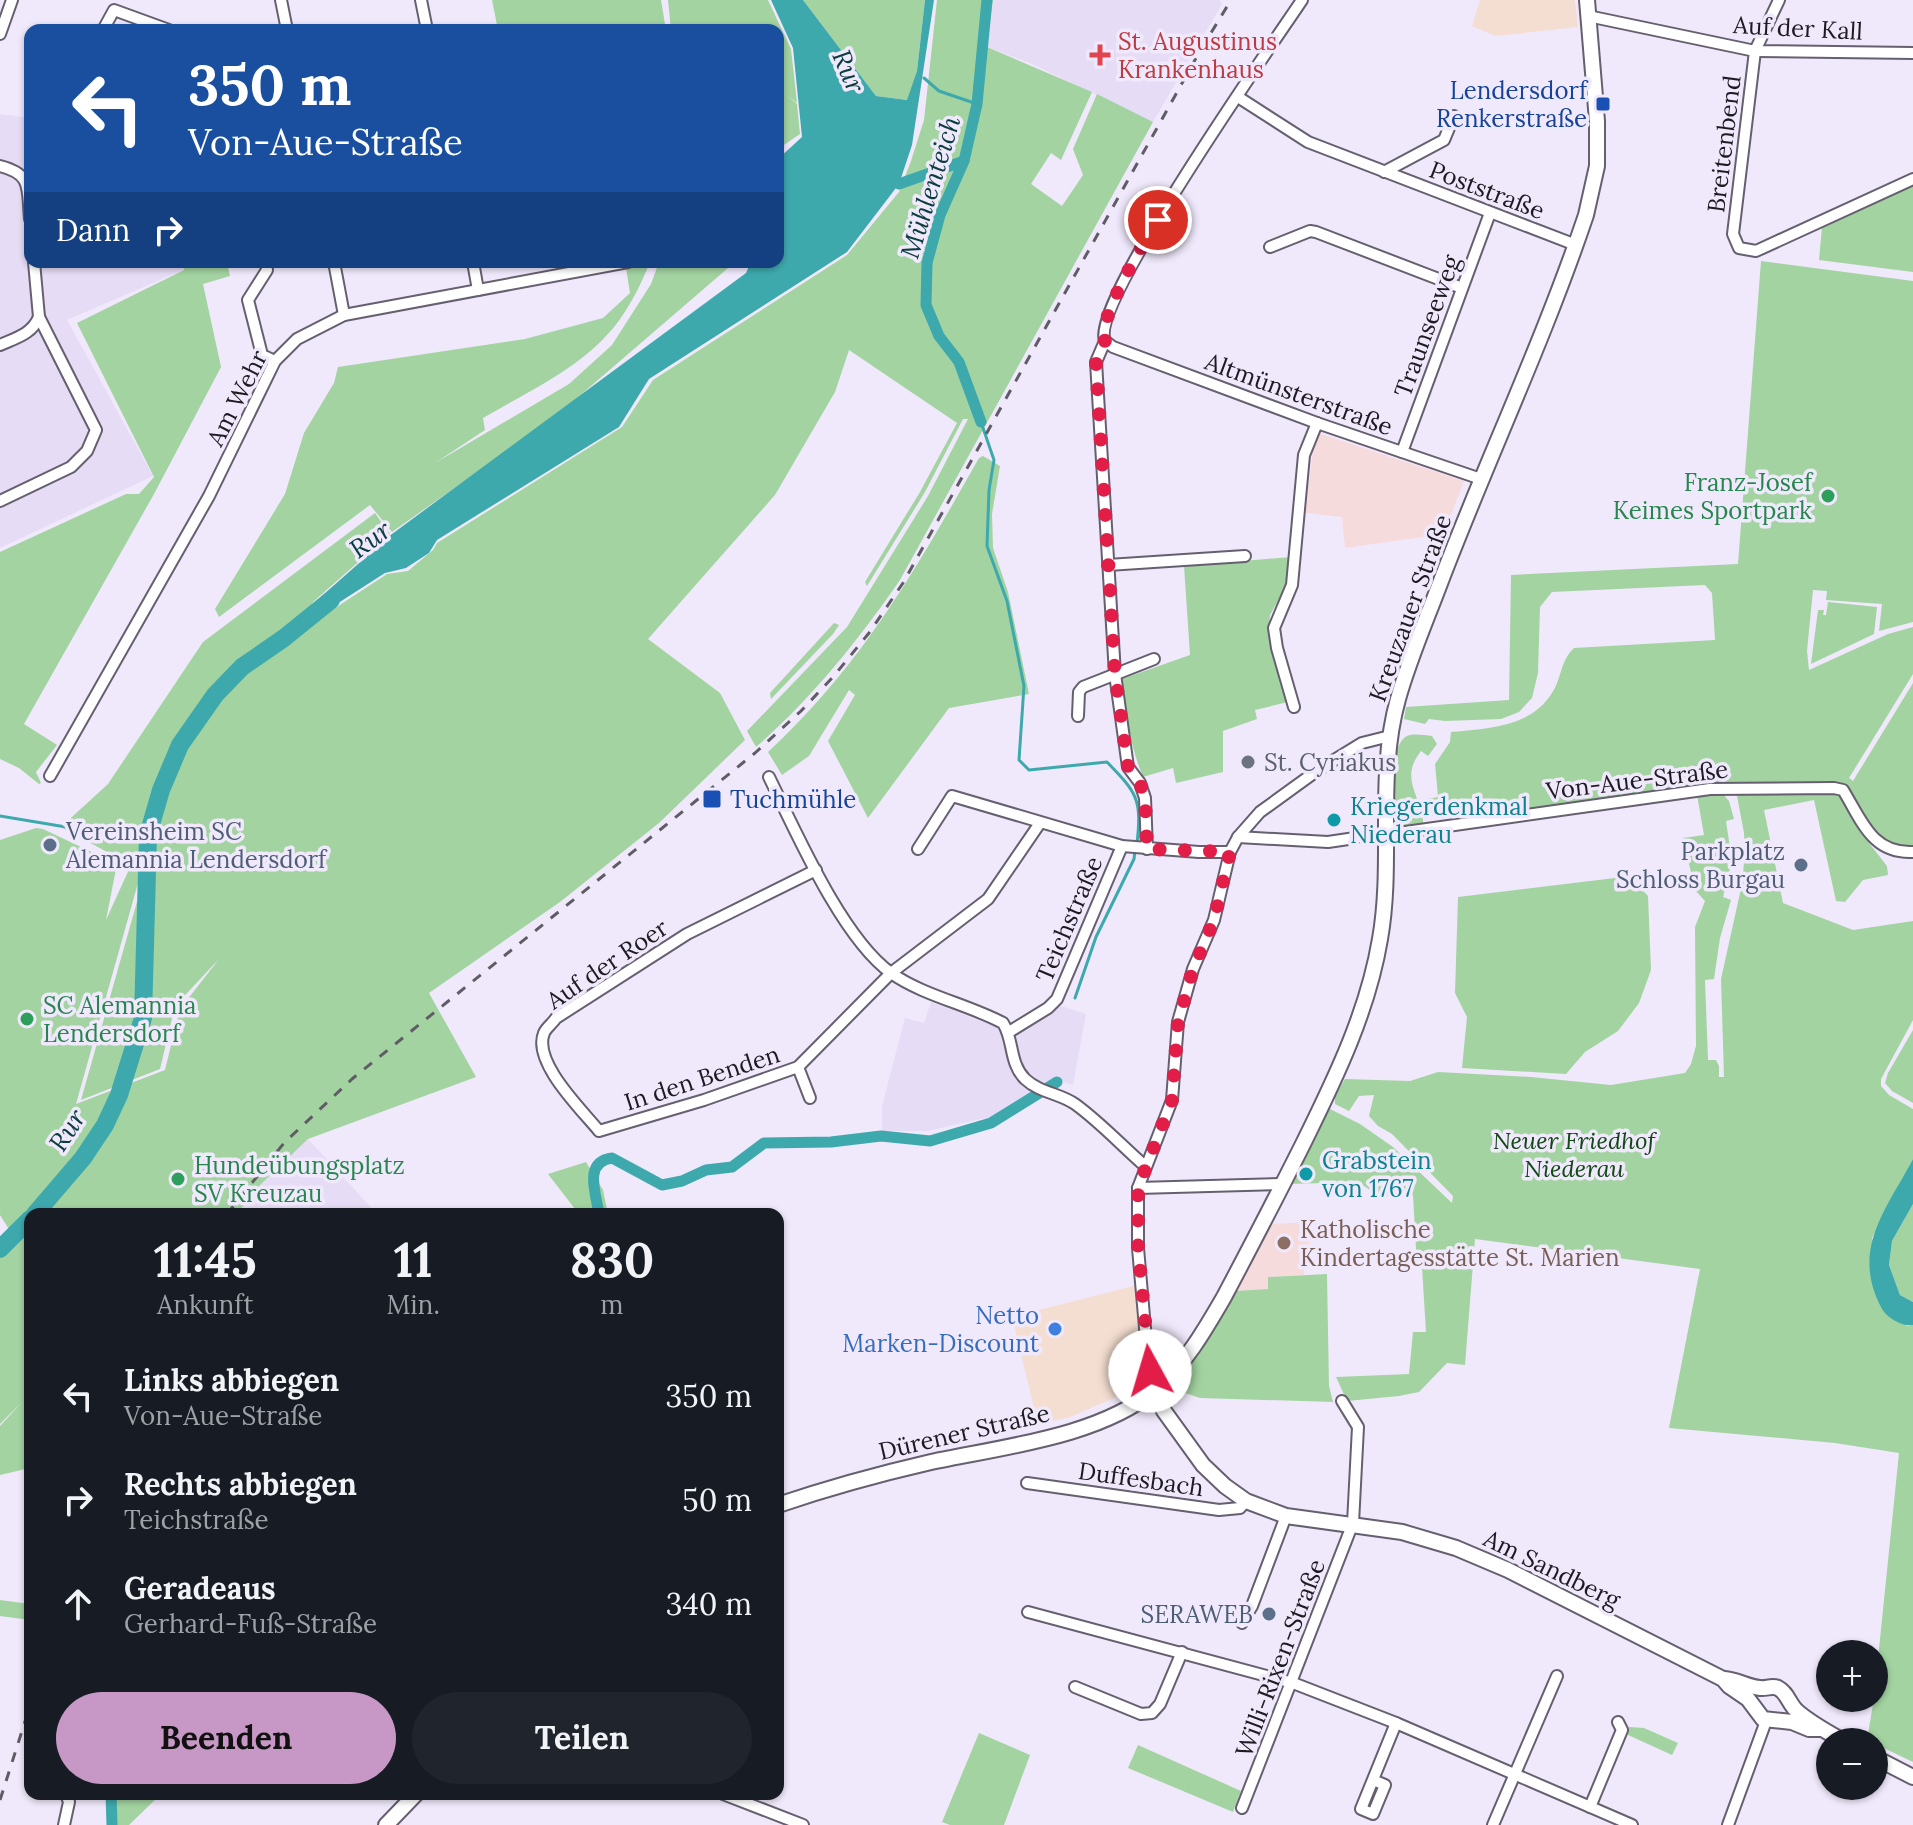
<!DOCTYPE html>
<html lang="de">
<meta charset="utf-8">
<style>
:root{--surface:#171b24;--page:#20242c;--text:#f1f3f6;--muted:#9ea1a6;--accent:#c798c6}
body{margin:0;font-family:Lora,serif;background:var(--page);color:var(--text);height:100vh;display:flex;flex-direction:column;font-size:30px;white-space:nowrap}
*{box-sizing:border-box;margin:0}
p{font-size:26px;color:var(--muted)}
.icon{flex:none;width:44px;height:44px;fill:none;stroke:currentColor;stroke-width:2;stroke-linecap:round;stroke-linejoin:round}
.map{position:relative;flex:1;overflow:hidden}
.side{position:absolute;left:24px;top:1208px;width:760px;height:592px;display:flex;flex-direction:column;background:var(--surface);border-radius:16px;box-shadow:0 2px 6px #0004}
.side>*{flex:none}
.guide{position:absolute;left:24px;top:24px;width:760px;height:244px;border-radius:16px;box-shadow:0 2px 6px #0004;background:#1a4fa0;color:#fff;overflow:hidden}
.buttons{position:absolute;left:1816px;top:1640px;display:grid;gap:16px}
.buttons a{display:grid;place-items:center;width:72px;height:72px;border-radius:50%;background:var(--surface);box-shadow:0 2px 6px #0004;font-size:40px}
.pin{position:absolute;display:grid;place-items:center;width:68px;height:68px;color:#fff;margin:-34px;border:4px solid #fff;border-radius:50%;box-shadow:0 2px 8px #0007}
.me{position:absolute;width:88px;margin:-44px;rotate:354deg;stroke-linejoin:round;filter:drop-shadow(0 0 6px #0008)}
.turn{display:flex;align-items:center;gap:28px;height:168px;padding:0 32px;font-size:36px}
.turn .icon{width:104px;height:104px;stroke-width:2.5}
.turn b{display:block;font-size:56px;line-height:68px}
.then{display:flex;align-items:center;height:76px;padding:0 32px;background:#0003;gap:16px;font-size:30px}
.eta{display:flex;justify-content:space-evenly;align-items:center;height:136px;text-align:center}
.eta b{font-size:48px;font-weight:700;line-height:56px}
.action{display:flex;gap:16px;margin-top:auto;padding:16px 32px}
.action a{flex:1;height:92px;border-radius:48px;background:var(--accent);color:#111;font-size:32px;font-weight:700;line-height:92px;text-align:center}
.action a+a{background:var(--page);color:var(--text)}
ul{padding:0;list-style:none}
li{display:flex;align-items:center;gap:24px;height:104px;padding:0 32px}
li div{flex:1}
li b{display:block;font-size:30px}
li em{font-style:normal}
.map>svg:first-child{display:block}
</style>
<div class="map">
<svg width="1913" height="1825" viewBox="0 0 1913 1825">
<rect width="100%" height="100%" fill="#f0e9fc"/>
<g fill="#f4ded1">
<path d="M1480,0H1575L1578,27L1495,36L1472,26Z"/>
<path d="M1137,1285L1142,1363L1131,1391L1070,1417L1038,1425L1012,1317Z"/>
</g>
<g fill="#e6dcf5">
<path d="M993,0H1220L1222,4L1153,122L1032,64L987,47Z"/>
<path d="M0,114L30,118V262H179L183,270L67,320L153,476L0,548Z"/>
<path d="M931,1002L997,1027L1005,1041L1058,1005L1086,1014L1073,1085L1061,1081L1044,1084L1004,1114L927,1131H882V1106L905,1018L924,1023Z"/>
<path d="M308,1139L377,1214H237L259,1186Z"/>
</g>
<g fill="#f6dbdd">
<path d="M1318,433L1464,481L1444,534L1345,548L1342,517L1305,513L1314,443Z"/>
<path d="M1309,1222V1262H1304V1275L1268,1277V1289L1235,1291L1268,1224Z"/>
</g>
<g fill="#a3d3a1">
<path d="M492,0H661L666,30H498Z"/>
<path d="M668,0H768L791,49L797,103L788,96L797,104L800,134L778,149V30H671Z"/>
<path d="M803,0H925L917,71L908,100L876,96Z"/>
<path d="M937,0H993L987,47L1092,92L1061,160L1051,153L1031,184L1062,206L1083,175L1073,149L1097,94L1153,122L900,580C857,642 812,698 756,747L747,731L847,627L928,496L968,419H963L925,492L867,586L865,582L920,492L957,423L849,350L835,392L775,495L648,639L720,693L745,740L659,823L560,902L429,993L476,1077L308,1139L259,1186L237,1214H30V1468L0,1475V1426L22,1402L0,1424V1240L10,1231L0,1215V840L36,828L43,829L117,864L106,920L131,865L61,827L108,784L203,642L375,513L390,534L313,602L304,619L243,664L213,691L177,744L76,1104L165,1070L180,1009L219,959L175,1006L160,1069L81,1100L181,746L216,698L245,668L286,640L312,617L323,616L387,574L408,571L433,550L437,543L622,427L653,380L847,255L899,192L911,161L924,120Z"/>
<path d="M1913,185V272L1819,260L1822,227Z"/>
<path d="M1761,261L1913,281V622L1879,631L1882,604L1826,600L1827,591L1813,590L1807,651L1809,670L1888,634L1913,627V674L1849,778L1853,781L1913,683V847C1895,846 1886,844 1875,831L1869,843L1887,866L1888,875L1863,880L1845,902L1836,901L1814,800L1764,810L1783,903L1853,930L1913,921V1020L1881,1079V1086L1889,1095L1913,1109V1159L1872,1238L1907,1326L1913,1325V1762L1867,1740L1874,1698L1899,1453L1835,1443L1669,1428L1700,1269L1475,1239L1465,1365L1447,1363L1419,1392L1399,1396L1347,1401L1336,1377L1409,1374L1413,1332H1426L1422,1267H1417L1413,1195L1379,1196L1358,1182L1289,1184L1328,1108L1360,1124L1393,1147L1452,1203L1453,1196L1392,1134L1378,1126L1369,1116L1374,1095L1359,1096L1349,1111L1335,1104V1096L1345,1079L1410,1081L1438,1072L1531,1077L1611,1085L1685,1073L1691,1064L1696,1046L1695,927L1705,901L1695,890L1683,838L1704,835L1697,795L1721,792L1729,801L1734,819L1726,821L1732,861L1723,897L1731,900L1720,938L1714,979L1705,980L1708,1060H1716L1719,1066V1077H1724L1721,979L1742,884L1745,852L1744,833L1735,785L1529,810L1527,802L1423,817V825L1402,827L1394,821C1393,804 1389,744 1407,736C1414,733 1424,735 1432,736L1437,744L1428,756L1421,751C1407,769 1410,781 1418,801L1438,797L1435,764L1450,742L1451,732C1488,728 1530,728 1552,693C1562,678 1560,661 1574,648L1715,640L1712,593L1705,585L1552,592L1540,607L1538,673L1532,698L1519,712L1501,719L1445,721L1429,719L1425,724L1404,719L1406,707L1509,700L1511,575L1738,564Z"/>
<path d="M181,262H227L230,276L203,284L221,367L154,494L24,724L57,745L36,772L41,783L39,784L19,768L0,759V552L126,494H139L154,477L77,323L184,270Z"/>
<path d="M625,262H650C640,287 625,317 606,336C574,371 524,394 483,418L485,430L435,463L569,384L612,345L651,284L659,262H735L555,417L392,532L370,505L219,617L215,609L285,494L304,433L334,383L338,367L525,339L603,318L630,293Z"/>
<path d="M983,456L1000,466L992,514L993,548L1008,592L1029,694L949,708L868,818L828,741L855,695L849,690L809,756L782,775L768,752C863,664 916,569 979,458Z"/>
<path d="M1291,557L1288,583L1270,615L1269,628L1288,702L1255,710L1257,719L1223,731V772L1176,783L1173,768L1143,777C1130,746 1126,713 1122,679L1190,655L1184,566Z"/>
<path d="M1828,602L1877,607L1874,634L1811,664L1818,610H1824L1823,615H1826Z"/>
<path d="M834,623L839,625L833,634L771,699L770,693Z"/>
<path d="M1623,877L1637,884L1648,896L1651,970L1639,1003L1618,1031L1585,1052L1566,1074L1462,1068L1467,1017L1455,993L1458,897Z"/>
<path d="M1913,1030V1103L1892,1091L1885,1083L1888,1073Z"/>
<path d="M586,1162L603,1190L608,1214H567L575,1209L548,1174Z"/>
<path d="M1913,1204V1302L1900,1295L1889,1265L1892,1241Z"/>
<path d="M1327,1274L1329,1386L1333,1402L1200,1398L1176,1390L1235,1291L1268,1289V1277Z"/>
<path d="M0,1600L30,1604V1620L0,1616Z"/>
<path d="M1629,1727L1644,1728L1678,1743L1672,1755L1626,1734Z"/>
<path d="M979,1733L1030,1755L1004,1825H950L942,1822Z"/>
<path d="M1138,1745L1241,1791L1233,1812L1128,1768Z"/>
<path d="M107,1794H161L129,1825H107Z"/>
</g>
<g fill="#3ea9ad">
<path d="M771,0H803L876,96L907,100L917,71L925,0H934L912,145L899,184L847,252L649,379L619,427L437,540L429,553L406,568L385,573L321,614L311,616L315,602L392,534L746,273L751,262H778V159L802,137L793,48Z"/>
<path d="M1913,1159V1204L1892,1241L1889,1265L1900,1295L1913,1302V1325C1903,1327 1887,1318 1882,1309C1850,1250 1886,1210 1913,1159Z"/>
</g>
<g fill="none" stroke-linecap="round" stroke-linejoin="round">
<g stroke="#3ea9ad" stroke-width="3">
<path d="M924,78L939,91L977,104"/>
<path d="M981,422L994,460L989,490L987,546L1007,601L1024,686L1019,760L1029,770L1107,762C1137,793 1142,799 1137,843"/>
<path d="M0,816L96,832L148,835"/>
<path d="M1075,998L1096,937L1134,859L1135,850"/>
</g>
<g stroke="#3ea9ad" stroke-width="11">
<path d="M899,184L964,161"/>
<path d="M981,422L959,362L939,336L926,305L927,263L940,215L964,161L977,104L987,0"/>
<path d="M599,1214C596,1193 583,1162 612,1158L662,1185L682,1181L706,1170L732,1167L764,1143L831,1142L881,1136L930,1141L991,1123L1057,1082"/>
<path d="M111,1794L112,1825"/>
</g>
<g stroke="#3ea9ad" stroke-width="18">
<path d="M35,1214L83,1158L105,1125L119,1095L143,1018L148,835L161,790L180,745L215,695L242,667L284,638L331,600"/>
<path d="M0,1249L30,1219"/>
</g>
<defs>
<g id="street">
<path d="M281,0L287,30"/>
<path d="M421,0L427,30"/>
<path d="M1779,0L1755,51L1733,234L1739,248L1756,251L1913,179"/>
<path d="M1588,16L1755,51L1913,53"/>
<path d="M103,30L114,10L169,30"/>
<path d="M0,34L12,0"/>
<path d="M1238,97L1308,142L1576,245"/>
<path d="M0,166C33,174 27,189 30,219"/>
<path d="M1384,172L1444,140L1454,116"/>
<path d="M1270,247L1310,231L1316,232L1462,288"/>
<path d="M266,262L267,270L248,300L262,355L275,361"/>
<path d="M334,262L344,315"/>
<path d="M473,262L478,290"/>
<path d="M1105,341L1096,362L1115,674L1128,767L1140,783L1145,798L1147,849"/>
<path d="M1105,341L1113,347L1317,423L1481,479"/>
<path d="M1105,341C1089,305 1272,45 1302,0"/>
<path d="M0,345C16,338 32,334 39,317"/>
<path d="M1402,452L1490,213"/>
<path d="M0,501L71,467L87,451L96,430L39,317L34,262"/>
<path d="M1108,565L1245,556"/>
<path d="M1294,707L1277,648L1274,628L1292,585L1304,455L1317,423"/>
<path d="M1078,716L1079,692L1083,687L1154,659"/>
<path d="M50,776L209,496L275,361L297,339L344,315L628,262"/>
<path d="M769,777C796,832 842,938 891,973C924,996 967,1004 1003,1023C1014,1040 1009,1063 1025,1079C1040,1093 1059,1093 1075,1104C1100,1122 1122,1146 1145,1166"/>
<path d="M1384,835L1710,789L1834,788L1843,790C1862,821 1872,854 1913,852"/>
<path d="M1238,837L1328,842L1355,838"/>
<path d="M918,849L952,796L1122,846L1199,852H1230"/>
<path d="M816,870L687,934L556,1018C553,1023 546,1028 544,1033C532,1062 582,1110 599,1131L704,1100L798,1067L891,973L988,899L1040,823"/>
<path d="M1009,1032L1048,1008L1057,999L1122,846"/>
<path d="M798,1067L810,1098"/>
<path d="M1138,1188L1282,1184"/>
<path d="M1155,1390L1148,1362L1138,1248V1188L1172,1100L1178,1022L1193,969L1214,920L1230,852L1238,837L1260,812L1318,770L1362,743L1390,736"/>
<path d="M1027,1483L1219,1510L1240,1508L1246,1501"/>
<path d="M1028,1612L1293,1683L1396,1723L1632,1825"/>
<path d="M1242,1623L1252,1606L1286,1516"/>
<path d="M1075,1687L1141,1714L1152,1713L1160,1704L1182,1652"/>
<path d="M1373,1780L1385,1785L1373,1814L1361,1809L1396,1723"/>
<path d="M723,1794L803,1825"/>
<path d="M1590,1807L1622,1730L1618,1722"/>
<path d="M1242,1808L1353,1523L1358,1427L1342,1401"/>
<path d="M64,1825L69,1802L66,1794"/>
<path d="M1493,1825L1557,1676"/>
<path d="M1728,1825L1766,1721"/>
</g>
<g id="secondary">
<path d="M1155,1390L1164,1411L1203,1465L1225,1486L1246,1501L1286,1516L1402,1532L1456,1548L1508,1570L1723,1679L1729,1686L1748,1699L1763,1719L1792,1722L1809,1729H1820"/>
<path d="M778,1505C828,1488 879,1474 931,1462C1001,1447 1099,1437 1155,1390C1184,1366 1205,1330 1224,1297C1251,1246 1278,1194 1304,1142C1336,1077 1368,1011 1380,939C1394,860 1376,777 1398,699C1409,660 1425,623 1439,586C1486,462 1544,340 1586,215L1597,166V121L1587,0"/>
<path d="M1723,1679C1736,1679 1747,1687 1760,1688C1766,1689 1772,1685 1778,1688C1788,1693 1789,1705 1798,1712C1812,1724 1829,1733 1845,1742"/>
<path d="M1874,1757L1913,1777"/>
<path d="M386,1825L416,1794"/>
</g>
</defs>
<use href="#street" stroke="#665f6f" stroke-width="14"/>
<use href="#secondary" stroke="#665f6f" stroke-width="18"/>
<use href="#street" stroke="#fff" stroke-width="10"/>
<use href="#secondary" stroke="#fff" stroke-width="14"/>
<g stroke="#605c66" stroke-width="3" stroke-dasharray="10 10" stroke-linecap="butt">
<path d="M227,1214L284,1143L352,1079L755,753L801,711L833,677L869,633L903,583L1200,51L1231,0"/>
<path d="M0,1800L30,1706"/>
</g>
</g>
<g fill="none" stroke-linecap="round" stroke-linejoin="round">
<path stroke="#e11d48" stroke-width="14" stroke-dasharray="0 25.2" d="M1150,1371L1138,1248V1188L1172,1100L1178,1022L1193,969L1214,920L1230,852L1147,849L1145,798L1140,783L1128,767L1115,674L1096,362L1105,341C1096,320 1145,241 1158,220"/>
</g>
<path fill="#e0444e" stroke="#f0e9fc" stroke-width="3" d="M1096 43h8v8h8v8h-8v8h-8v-8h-8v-8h8z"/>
<g fill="#1a4fb4" stroke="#f0e9fc" stroke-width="3">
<rect x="1595" y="96" width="16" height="16" rx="4"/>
<rect x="702" y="789" width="20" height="20" rx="4"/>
</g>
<g fill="#2e9e5b" stroke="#f0e9fc" stroke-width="3">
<circle cx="1828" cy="496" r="8"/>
<circle cx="27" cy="1019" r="8"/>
<circle cx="178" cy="1179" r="8"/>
</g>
<circle fill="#6b7280" stroke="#f0e9fc" stroke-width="3" cx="1248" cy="762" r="8"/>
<g fill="#0f9aa8" stroke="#f0e9fc" stroke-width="3">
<circle cx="1334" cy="820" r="8"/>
<circle cx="1306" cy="1174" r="8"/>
</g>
<g fill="#5c6f8a" stroke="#f0e9fc" stroke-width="3">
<circle cx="50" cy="845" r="8"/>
<circle cx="1801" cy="865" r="8"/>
<circle cx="1269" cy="1614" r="8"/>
</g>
<circle fill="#8d6e63" stroke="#f0e9fc" stroke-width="3" cx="1284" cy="1243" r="8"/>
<circle fill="#3f7fe0" stroke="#f0e9fc" stroke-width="3" cx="1055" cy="1329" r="8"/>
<g text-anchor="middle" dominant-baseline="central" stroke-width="7" stroke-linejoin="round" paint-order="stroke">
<g font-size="24" fill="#1d1b21" stroke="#f0e9fc">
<text transform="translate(1798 28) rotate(3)">Auf der Kall</text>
<text transform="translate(1724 144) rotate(-83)">Breitenbend</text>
<text transform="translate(1487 190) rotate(21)">Poststraße</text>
<text transform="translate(1427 326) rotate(-70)">Traunseeweg</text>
<text transform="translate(1299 394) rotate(20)">Altmünsterstraße</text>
<text transform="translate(237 398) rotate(-63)">Am Wehr</text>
<text transform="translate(1410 608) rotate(-70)">Kreuzauer Straße</text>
<text transform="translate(1637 780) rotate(-7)">Von-Aue-Straße</text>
<text transform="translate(1069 919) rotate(-67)">Teichstraße</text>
<text transform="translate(607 964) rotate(-34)">Auf der Roer</text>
<text transform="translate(702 1078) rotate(-18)">In den Benden</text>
<text transform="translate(964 1432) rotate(-13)">Dürener Straße</text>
<text transform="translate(1141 1479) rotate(8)">Duffesbach</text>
<text transform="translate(1552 1569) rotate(26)">Am Sandberg</text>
<text transform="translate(1280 1658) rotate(-69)">Willi-Rixen-Straße</text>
</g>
<g font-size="24" fill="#be3a42" stroke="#f0e9fc" text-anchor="start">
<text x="1118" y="41">St. Augustinus<tspan x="1118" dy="28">Krankenhaus</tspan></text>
</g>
<g font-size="24" fill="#164399" stroke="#f0e9fc" text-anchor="end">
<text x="1587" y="90">Lendersdorf<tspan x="1587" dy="28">Renkerstraße</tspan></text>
<text x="730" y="799" text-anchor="start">Tuchmühle</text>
</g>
<g font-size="24" fill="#27864d" stroke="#f0e9fc" text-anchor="start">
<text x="1812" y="482" text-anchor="end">Franz-Josef<tspan x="1812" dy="28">Keimes Sportpark</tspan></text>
<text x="43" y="1005">SC Alemannia<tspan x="43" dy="28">Lendersdorf</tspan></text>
<text x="194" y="1165">Hundeübungsplatz<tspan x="194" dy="28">SV Kreuzau</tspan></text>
</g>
<g font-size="24" fill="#5b616d" stroke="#f0e9fc" text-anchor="start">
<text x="1264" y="762">St. Cyriakus</text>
</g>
<g font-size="24" fill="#0d838f" stroke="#f0e9fc" text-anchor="start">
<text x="1350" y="806">Kriegerdenkmal<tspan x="1350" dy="28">Niederau</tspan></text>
<text x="1322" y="1160">Grabstein<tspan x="1322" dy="28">von 1767</tspan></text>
</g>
<g font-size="24" fill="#4e5e75" stroke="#f0e9fc" text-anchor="end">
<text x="66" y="831" text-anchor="start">Vereinsheim SC<tspan x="66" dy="28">Alemannia Lendersdorf</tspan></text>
<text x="1785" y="851">Parkplatz<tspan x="1785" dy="28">Schloss Burgau</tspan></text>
<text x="1253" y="1614">SERAWEB</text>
</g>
<g font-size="24" font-style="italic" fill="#114914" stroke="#f0e9fc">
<text x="1574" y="1140">Neuer Friedhof<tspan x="1574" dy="28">Niederau</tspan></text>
</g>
<g font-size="24" fill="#785e54" stroke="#f0e9fc" text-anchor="start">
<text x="1300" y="1229">Katholische<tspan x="1300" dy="28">Kindertagesstätte St. Marien</tspan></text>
</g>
<g font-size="24" fill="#366cbe" stroke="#f0e9fc" text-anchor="end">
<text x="1039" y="1315">Netto<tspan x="1039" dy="28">Marken-Discount</tspan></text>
</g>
<g font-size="26" font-style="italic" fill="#0b3d3f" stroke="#f0e9fc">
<text transform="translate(849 71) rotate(67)">Rur</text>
<text transform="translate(930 187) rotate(-73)">Mühlenteich</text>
<text transform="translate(370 539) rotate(-36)">Rur</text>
<text transform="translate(67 1130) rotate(-57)">Rur</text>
</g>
</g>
</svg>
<div class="buttons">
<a>+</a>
<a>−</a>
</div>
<div class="pin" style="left:1158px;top:220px;background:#d93025"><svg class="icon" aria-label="arrive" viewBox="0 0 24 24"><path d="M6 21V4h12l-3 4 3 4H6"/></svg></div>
<svg class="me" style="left:1150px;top:1371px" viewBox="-20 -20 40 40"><circle r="19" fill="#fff"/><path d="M0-13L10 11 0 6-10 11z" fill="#e11d48"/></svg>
<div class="guide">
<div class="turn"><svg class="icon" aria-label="left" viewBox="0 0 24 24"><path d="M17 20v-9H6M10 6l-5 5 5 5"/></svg><div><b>350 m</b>Von-Aue-Straße</div></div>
<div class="then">Dann<svg class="icon" aria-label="right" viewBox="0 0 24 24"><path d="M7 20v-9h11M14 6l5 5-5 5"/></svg></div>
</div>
<section class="side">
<div class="eta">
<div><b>11:45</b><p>Ankunft</p></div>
<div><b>11</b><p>Min.</p></div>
<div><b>830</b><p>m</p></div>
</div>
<ul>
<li><svg class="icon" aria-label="left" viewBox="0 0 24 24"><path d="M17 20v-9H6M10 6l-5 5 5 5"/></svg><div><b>Links abbiegen</b><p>Von-Aue-Straße</p></div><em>350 m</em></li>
<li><svg class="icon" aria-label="right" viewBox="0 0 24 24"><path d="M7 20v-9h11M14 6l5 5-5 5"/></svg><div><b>Rechts abbiegen</b><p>Teichstraße</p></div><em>50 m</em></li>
<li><svg class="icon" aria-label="ahead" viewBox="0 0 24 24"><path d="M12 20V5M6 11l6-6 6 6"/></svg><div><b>Geradeaus</b><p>Gerhard-Fuß-Straße</p></div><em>340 m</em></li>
</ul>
<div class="action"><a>Beenden</a><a>Teilen</a></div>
</section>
</div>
